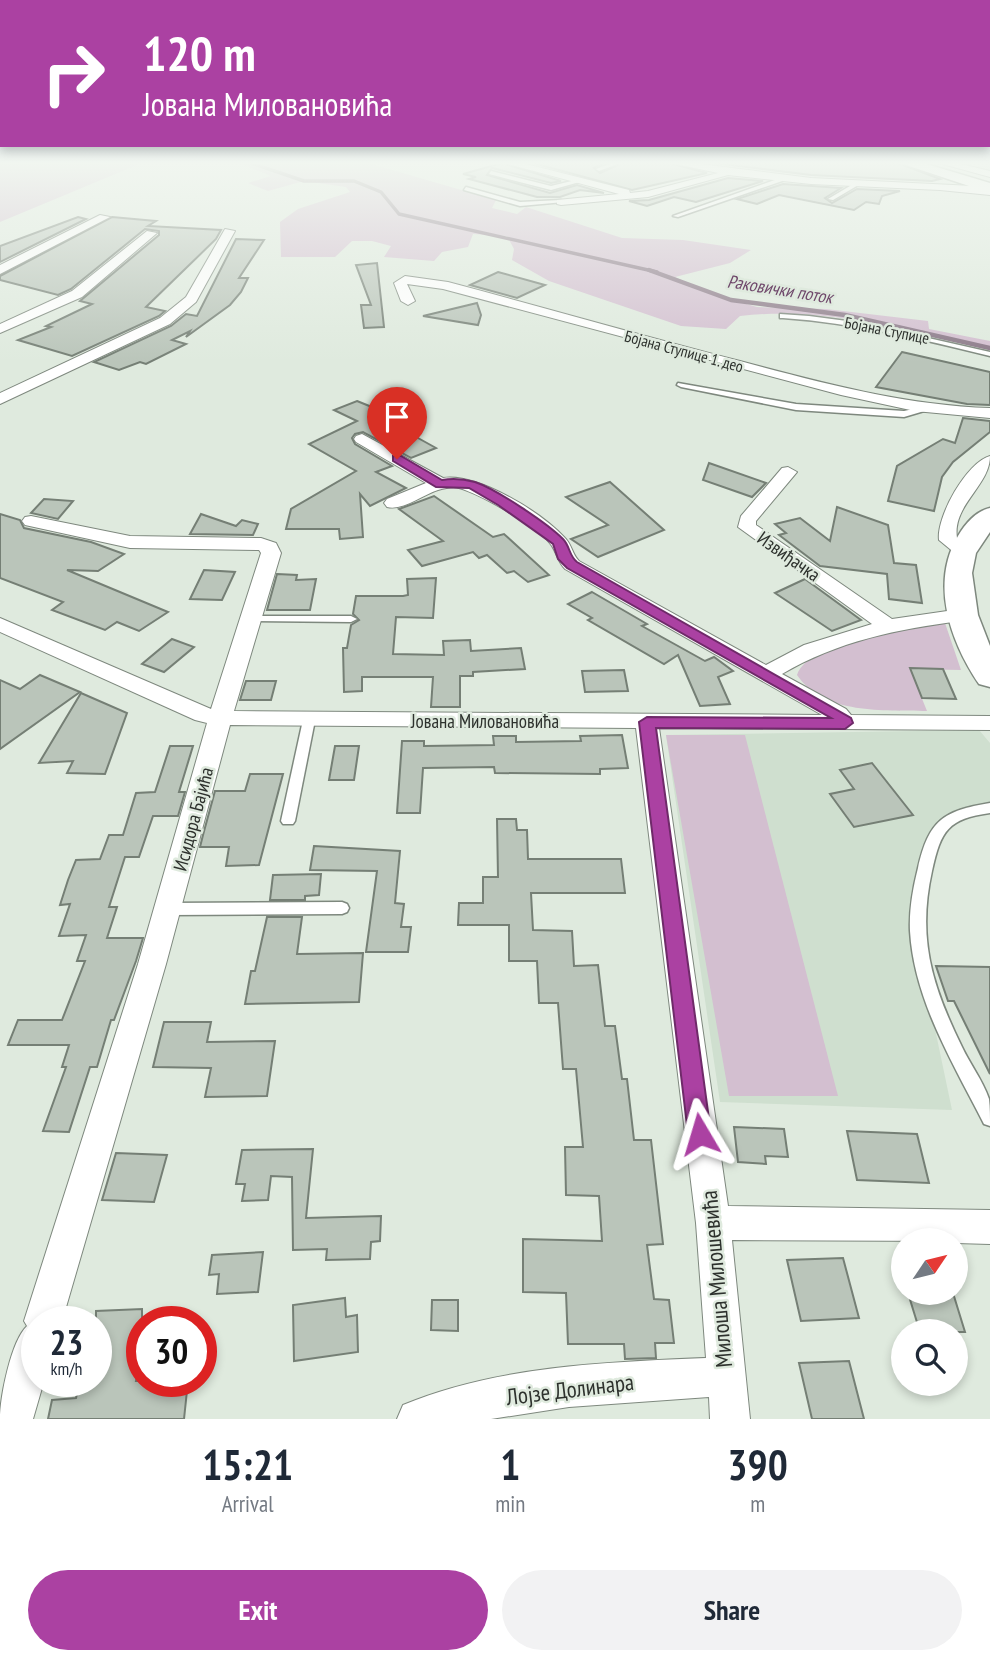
<!DOCTYPE html>
<meta charset="utf-8">
<style>
:root{--surface:#fff;--page:#f2f2f3;--text:#1f2937;--muted:#747a83;--accent:#ab41a2}
body{margin:0;font-family:"PT Sans Narrow",sans-serif;background:var(--page);color:var(--text);height:100vh;display:flex;flex-direction:column;font-size:26px;white-space:nowrap}
*{box-sizing:border-box;margin:0}
p{font-size:23px;color:var(--muted)}
.icon{flex:none;width:38px;height:38px;fill:none;stroke:currentColor;stroke-width:2;stroke-linecap:round;stroke-linejoin:round}
.map{position:relative;height:1419px;overflow:hidden}
.panel{display:flex;flex-direction:column;background:var(--surface);flex:1}
.panel>*{flex:none}
.banner{position:absolute;left:0px;top:0px;width:990px;height:147px;box-shadow:0 4px 10px #0003;background:#ab41a2;color:#fff;overflow:hidden}
.needle{width:46px;rotate:55deg}
.fabs{position:absolute;left:891px;top:1228px;display:grid;gap:14px}
.fabs a{display:grid;place-items:center;width:77px;height:77px;border-radius:50%;background:var(--surface);box-shadow:0 4px 10px #0003;font-size:35px}
.speed{position:absolute;left:21px;top:1306px;display:flex;gap:14px;font-size:35px;font-weight:700;text-align:center}
.speed>*{display:grid;place-content:center;width:91px;height:91px;border-radius:50%;background:var(--surface);box-shadow:0 4px 10px #0003;line-height:1}
.speed small{font-size:18px;font-weight:400}
.speed .limit{border:10px solid #d22;background:#fff;color:#111}
.pin{position:absolute;display:grid;place-items:center;width:60px;height:60px;color:#fff;margin:-72px -30px;border-radius:50% 50% 50% 0;rotate:-45deg;box-shadow:0 0 7px #0007}
.pin .icon{rotate:45deg}
.me{position:absolute;width:77px;margin:-38px;rotate:353deg;stroke-linejoin:round;filter:drop-shadow(0 0 5px #0008)}
.turn{display:flex;align-items:center;gap:24px;height:147px;padding:0 28px;font-size:32px}
.turn .icon{width:91px;height:91px;stroke-width:2.5}
.turn b{display:block;font-size:49px;line-height:60px}
.eta{display:flex;justify-content:space-evenly;align-items:center;height:119px;text-align:center}
.eta b{font-size:42px;font-weight:700;line-height:49px}
.cta{display:flex;gap:14px;margin-top:auto;padding:14px 28px}
.cta a{flex:1;height:80px;border-radius:42px;background:var(--accent);color:#fff;font-size:28px;font-weight:700;line-height:80px;text-align:center}
.cta a+a{background:var(--page);color:var(--text)}
.map>svg:first-child{display:block}
</style>
<div class="map">
<svg width="990" height="1419" viewBox="0 0 990 1419">
<rect width="100%" height="100%" fill="#dfeade"/>
<path fill="#cfdfcf" d="M979,730L990,743V808L967,811L936,834L917,943L952,1110L720,1102L666,735Z"/>
<g fill="#d3bfd0">
<path d="M0,163H128L137,165L0,222Z"/>
<path d="M239,163H368L496,200L492,208L517,214L526,207L622,238L683,240L751,250L730,263L675,277L712,294L757,307L826,309L928,321L929,329L990,341V350C909,330 825,306 740,316L726,329L681,326L549,281L512,260L514,249L507,236L473,234L468,247L442,252L434,261L384,257L391,246L372,241H352L335,257H281L280,222L298,209L350,192L346,187L304,181L268,191L248,183L271,176Z"/>
<path d="M945,623L961,670L910,669L927,711C884,710 824,715 797,675C811,638 911,628 945,623Z"/>
<path d="M666,735H745L838,1096H729Z"/>
</g>
<g fill="none" stroke-linecap="round" stroke-linejoin="round">
<path stroke="#8c7a89" stroke-width="3.5" d="M251,163L304,181H354L381,192L399,214L657,272"/>
<path stroke="#8c7a89" stroke-width="4.5" d="M649,270L731,300L845,315L990,348"/>
</g>
<g fill="#bac5ba" stroke="#757f75" stroke-width="2">
<path d="M502,163L561,181L551,183L492,168L487,175L550,193L577,185L604,193L580,190L560,197H537L469,179L476,177L463,174Z"/>
<path d="M533,163H604L594,168L600,173L622,163H669L707,173L632,190Z"/>
<path d="M715,163H898L940,179L932,181L811,175Z"/>
<path d="M728,178L763,181L696,202L674,197L647,206L629,201L649,200Z"/>
<path d="M783,184L841,188L825,198L832,203L857,189L900,191L882,196L879,204L866,202L854,210L779,195L757,204L737,199Z"/>
<path d="M78,217L86,219L0,262V246Z"/>
<path d="M112,217L156,221L148,226L221,230L216,239L146,307L165,311L159,316L72,356L18,340L51,327L46,326L92,304L80,301L159,235V231L145,229L71,289L58,295L0,280V276Z"/>
<path d="M236,239L264,240L239,278H248L241,292L230,305L186,337L190,331L172,340L186,344L146,364L140,362L119,370L94,362L171,326L186,314L197,316Z"/>
<path d="M377,263L384,327L364,328L361,305H371L356,265Z"/>
<path d="M498,272L545,285L517,298L470,285Z"/>
<path d="M477,303L481,315L478,325L423,316Z"/>
<path d="M902,352L990,372V405L967,404L876,387Z"/>
<path d="M357,401L399,418L391,423L436,448L411,458L363,432L355,434L352,438L355,444L392,466L376,472L406,488L370,506L360,494L363,537L340,539L339,529H286L291,509L356,471L309,444L357,421L334,410Z"/>
<path d="M963,418L990,421V432L953,462L942,477L934,511L888,501L897,466L943,439L955,443Z"/>
<path d="M709,463L766,483L752,497L703,480Z"/>
<path d="M610,482L664,530L598,557L571,539L608,525L566,497Z"/>
<path d="M434,496L493,537L504,534L549,575L528,582L514,571L507,573L487,555L479,558L473,552L422,566L408,550L443,541L399,509Z"/>
<path d="M44,499L73,501L58,519L31,513Z"/>
<path d="M837,507L888,525L894,563L916,565L922,603L889,599L887,574L820,566L779,535L786,533L775,524L800,518L830,541Z"/>
<path d="M0,514L20,520L24,528L91,542L124,554L98,571L67,570L168,612L139,631L117,622L105,630L52,610L63,602L0,578Z"/>
<path d="M201,514L236,526L242,520L258,524L253,535L190,534Z"/>
<path d="M204,570L235,572L222,600L190,599Z"/>
<path d="M277,574L297,575L296,580L316,579L310,610H267Z"/>
<path d="M436,578L433,618L396,617L393,654L444,655L443,641L470,640L471,651L521,648L525,669L473,672V676H460V707H431L433,677H362V691L344,692L343,648H347L351,625L359,620L353,614L356,596H403L408,595L407,579Z"/>
<path d="M805,579L861,620L832,631L775,593Z"/>
<path d="M592,592L647,624L642,626L705,661L714,657L733,671L718,677L730,704L700,706L678,655L664,664L588,620L592,618L568,604Z"/>
<path d="M172,639L194,647L164,672L142,664Z"/>
<path d="M910,668L943,669L956,699L922,698Z"/>
<path d="M624,670L628,691L585,692L582,671Z"/>
<path d="M40,675L80,692L0,749V680L20,689Z"/>
<path d="M246,681H276L271,700H240Z"/>
<path d="M81,693L127,713L105,774L67,773L73,761L39,763Z"/>
<path d="M622,735L628,768L600,769V774L495,773L494,767L423,768L420,813H397L402,741H424V746L494,745L493,736H516V742L581,741L580,736Z"/>
<path d="M170,746H193L179,792H185L178,816H153L139,857H125L109,907H117L107,938H143L136,961L114,1020H111L97,1067H90L69,1132L43,1131L66,1067H62L69,1045H8L18,1020H62L85,961H77L86,935L59,936L70,904L60,905L68,880L76,860L100,859L109,835H123L136,793L155,792Z"/>
<path d="M335,746H359L354,780H329Z"/>
<path d="M872,763L913,815L854,827L830,794L854,789L840,770Z"/>
<path d="M250,774H283L259,865L226,866L229,847H200L203,835L215,791H245Z"/>
<path d="M497,819H516L517,830H527L528,859H621L625,893H531L533,930L572,931L574,966L598,965L605,1026H615L622,1079H627L634,1140H651L663,1244L647,1245L654,1299L669,1300L674,1343H655L656,1358L625,1359L624,1344H568L566,1293L523,1292V1239L602,1241L599,1196L566,1195L565,1147H583L576,1069H563L558,1003H539L537,961H509V925H458L459,903H483V877H498Z"/>
<path d="M314,846L400,851L395,903L404,904L401,927H411L408,952H366L377,871L310,870Z"/>
<path d="M321,874L319,895L305,896V900H270L273,875Z"/>
<path d="M267,917H302L297,954L363,953L359,1002L245,1004L251,971H255Z"/>
<path d="M936,966L990,967V1074L954,1001H948Z"/>
<path d="M164,1022H211L207,1042L275,1041L267,1096L205,1097L211,1068L153,1067Z"/>
<path d="M734,1127L784,1129L788,1157L765,1156L766,1164L738,1162Z"/>
<path d="M847,1131L917,1134L929,1183L857,1180Z"/>
<path d="M313,1149L306,1218L381,1216L380,1241L371,1242L370,1259L326,1260L327,1249L293,1250L292,1177L271,1176L268,1200L242,1201L245,1184H236L242,1150Z"/>
<path d="M116,1153L167,1155L154,1202L102,1200Z"/>
<path d="M263,1252L258,1292L217,1294L219,1274L209,1275L212,1255Z"/>
<path d="M843,1258L859,1318L801,1321L787,1260Z"/>
<path d="M908,1293H953L965,1332H920Z"/>
<path d="M345,1298L346,1317L357,1315L358,1352L294,1361L293,1305Z"/>
<path d="M432,1300H458V1331L431,1330Z"/>
<path d="M142,1309V1350L136,1381H188L184,1419H48L52,1400L76,1398L80,1381H96V1311Z"/>
<path d="M849,1361L864,1419H812L799,1363Z"/>
</g>
<g fill="none" stroke-linecap="round" stroke-linejoin="round">
<defs>
<g id="lane">
<path d="M612,163H620L599,171L596,169Z"/>
<path d="M491,171L551,186L580,179L583,181L551,190L489,174Z"/>
<path d="M786,176L788,179L678,217L673,216Z"/>
<path d="M855,183L860,184L833,200L828,199Z"/>
<path d="M466,187L520,202L561,200L564,202L520,206L464,190Z"/>
<path d="M780,314L809,316L862,323L990,352V356C921,339 854,323 783,318H780Z"/>
<path d="M678,383L796,404L904,411L927,406L931,409L904,417L796,410L681,387L677,385Z"/>
<path d="M251,616H351L357,619L351,622L247,621L245,619Z"/>
<path d="M309,716L315,720L295,821L293,824H283L281,821L303,720Z"/>
<path d="M990,803V813C948,819 941,830 932,871C917,938 932,986 962,1047C970,1064 983,1081 989,1099C990,1107 990,1118 990,1126L984,1124C953,1063 914,1000 910,931C909,909 913,888 918,868C929,820 943,811 990,803Z"/>
<path d="M342,902L347,904L349,908L347,912L342,914L168,915L163,913L161,909L163,905L168,903Z"/>
</g>
<g id="street">
<path d="M504,163H522L629,190L630,193L648,191L718,173L671,163H693L811,178L973,186L990,189V195L940,190L811,184L728,175L648,197L561,205L557,204V200L619,194Z"/>
<path d="M939,163H957L990,171V177Z"/>
<path d="M100,215L110,217L0,274V265Z"/>
<path d="M225,229L235,231L196,302L170,324L0,404V393L160,318L186,297Z"/>
<path d="M147,231L157,233L82,297L0,333V324L72,291Z"/>
<path d="M405,276L448,282C546,308 643,336 740,361C822,383 905,405 990,408V418L915,411L841,395L443,289L407,284L415,301L408,305L401,301L394,283Z"/>
<path d="M362,434L443,478C478,473 541,512 565,538C572,545 572,554 579,561L766,665L804,645L872,624L738,527L741,516L782,468L788,467L797,472L756,521V525L892,619L961,609L968,611L971,615L968,619L961,621C898,629 838,641 782,674L846,709L851,715L990,716V730L659,728L728,1206L990,1210V1244L956,1243V1241L732,1240L750,1419H710L709,1397L569,1407L491,1419H397L403,1405C497,1366 606,1362 706,1358L696,1223L636,728L230,725L166,964L62,1321H37V1381H44L33,1419H0C0,1397 11,1341 27,1326L24,1321L138,964L207,723L195,720L0,632V618L211,709L261,553L259,550L130,548L25,525L22,521L25,517L31,516L130,536L261,538L276,543L281,553L234,711L822,715L565,569C558,562 557,554 552,546C540,528 481,494 459,488C452,486 445,488 438,490C422,495 403,511 387,507L384,503L387,499L426,483L356,442L354,439L356,436Z"/>
<path d="M990,456C990,486 952,505 957,538L972,550L963,556L956,554L939,540C936,517 967,462 990,456Z"/>
</g>
<g id="secondary">
<path d="M900,163H923L990,183V193Z"/>
<path d="M990,508V532L976,553L972,573L978,615L990,646V687L979,684C950,641 930,583 958,536C965,524 976,511 990,508Z"/>
</g>
</defs>
<use href="#lane" stroke="#7e887e" stroke-width="3"/>
<use href="#street" stroke="#7e887e" stroke-width="2"/>
<use href="#secondary" stroke="#7e887e" stroke-width="3"/>
<use href="#lane" fill="#fff" fill-rule="evenodd"/>
<use href="#street" fill="#fff" fill-rule="evenodd"/>
<use href="#secondary" fill="#fff" fill-rule="evenodd"/>
</g>
<linearGradient id="sky" x2="0" y2="1"><stop stop-color="#93a9d2"/><stop offset="0.45" stop-color="#f1f6f0"/><stop offset="1" stop-color="#f1f6f0" stop-opacity="0"/></linearGradient>
<rect width="990" height="362" fill="url(#sky)"/>
<path fill="#ab41a2" stroke="#6f2a69" stroke-width="2" d="M393,456H401L442,480C453,478 464,479 475,482C496,489 547,523 563,539C570,546 569,556 577,562L851,718L853,723L845,729L656,728L711,1134L708,1141L700,1144L692,1141L688,1134L639,722L647,717L831,718L567,568L558,559L553,544L498,505L469,488L436,487L393,461Z"/>
<g text-anchor="middle" dominant-baseline="central" stroke-width="5" stroke-linejoin="round" paint-order="stroke">
<g font-size="16" fill="#2d312d" stroke="#dfeade">
<text transform="translate(887 330) rotate(11)">Бојана Ступице</text>
<text transform="translate(684 351) rotate(15)">Бојана Ступице 1. део</text>
</g>
<g font-size="18" font-style="italic" fill="#6f486b" stroke="#dfeade">
<text transform="translate(780 289) rotate(9)">Раковички поток</text>
</g>
<g font-size="19" fill="#2d312d" stroke="#dfeade">
<text transform="translate(789 556) rotate(35)">Извиђачка</text>
<text x="485" y="721">Јована Миловановића</text>
<text transform="translate(193 819) rotate(-75)">Исидора Бајића</text>
</g>
<g font-size="23" fill="#2d312d" stroke="#dfeade">
<text transform="translate(716 1279) rotate(-95)">Милоша Милошевића</text>
<text transform="translate(570 1389) rotate(-7)">Лојзе Долинара</text>
</g>
</g>
</svg>
<div class="fabs">
<a><svg class="needle" viewBox="-14 -14 28 28"><path d="M0-13l5 13h-10z" fill="#e53935"/><path d="M0 13l5-13h-10z" fill="#747a83"/></svg></a>
<a><svg class="icon" aria-label="search" viewBox="0 0 24 24"><circle cx="10" cy="10" r="6"/><path d="M15 15l6 6"/></svg></a>
</div>
<div class="speed"><div>23<small>km/h</small></div><div class="limit">30</div></div>
<div class="pin" style="left:397px;top:459px;background:#d93025"><svg class="icon" aria-label="arrive" viewBox="0 0 24 24"><path d="M6 21V4h12l-3 4 3 4H6"/></svg></div>
<svg class="me" style="left:700px;top:1134px" viewBox="-20 -20 40 40"><path d="M0-17L14 15 0 8-14 15z" fill="#ab41a2" stroke="#fff" stroke-width="4"/></svg>
<div class="banner">
<div class="turn"><svg class="icon" aria-label="right" viewBox="0 0 24 24"><path d="M7 20v-9h11M14 6l5 5-5 5"/></svg><div><b>120 m</b>Јована Миловановића</div></div>
</div>
</div>
<section class="panel">
<div class="eta">
<div><b>15:21</b><p>Arrival</p></div>
<div><b>1</b><p>min</p></div>
<div><b>390</b><p>m</p></div>
</div>
<div class="cta"><a>Exit</a><a>Share</a></div>
</section>
